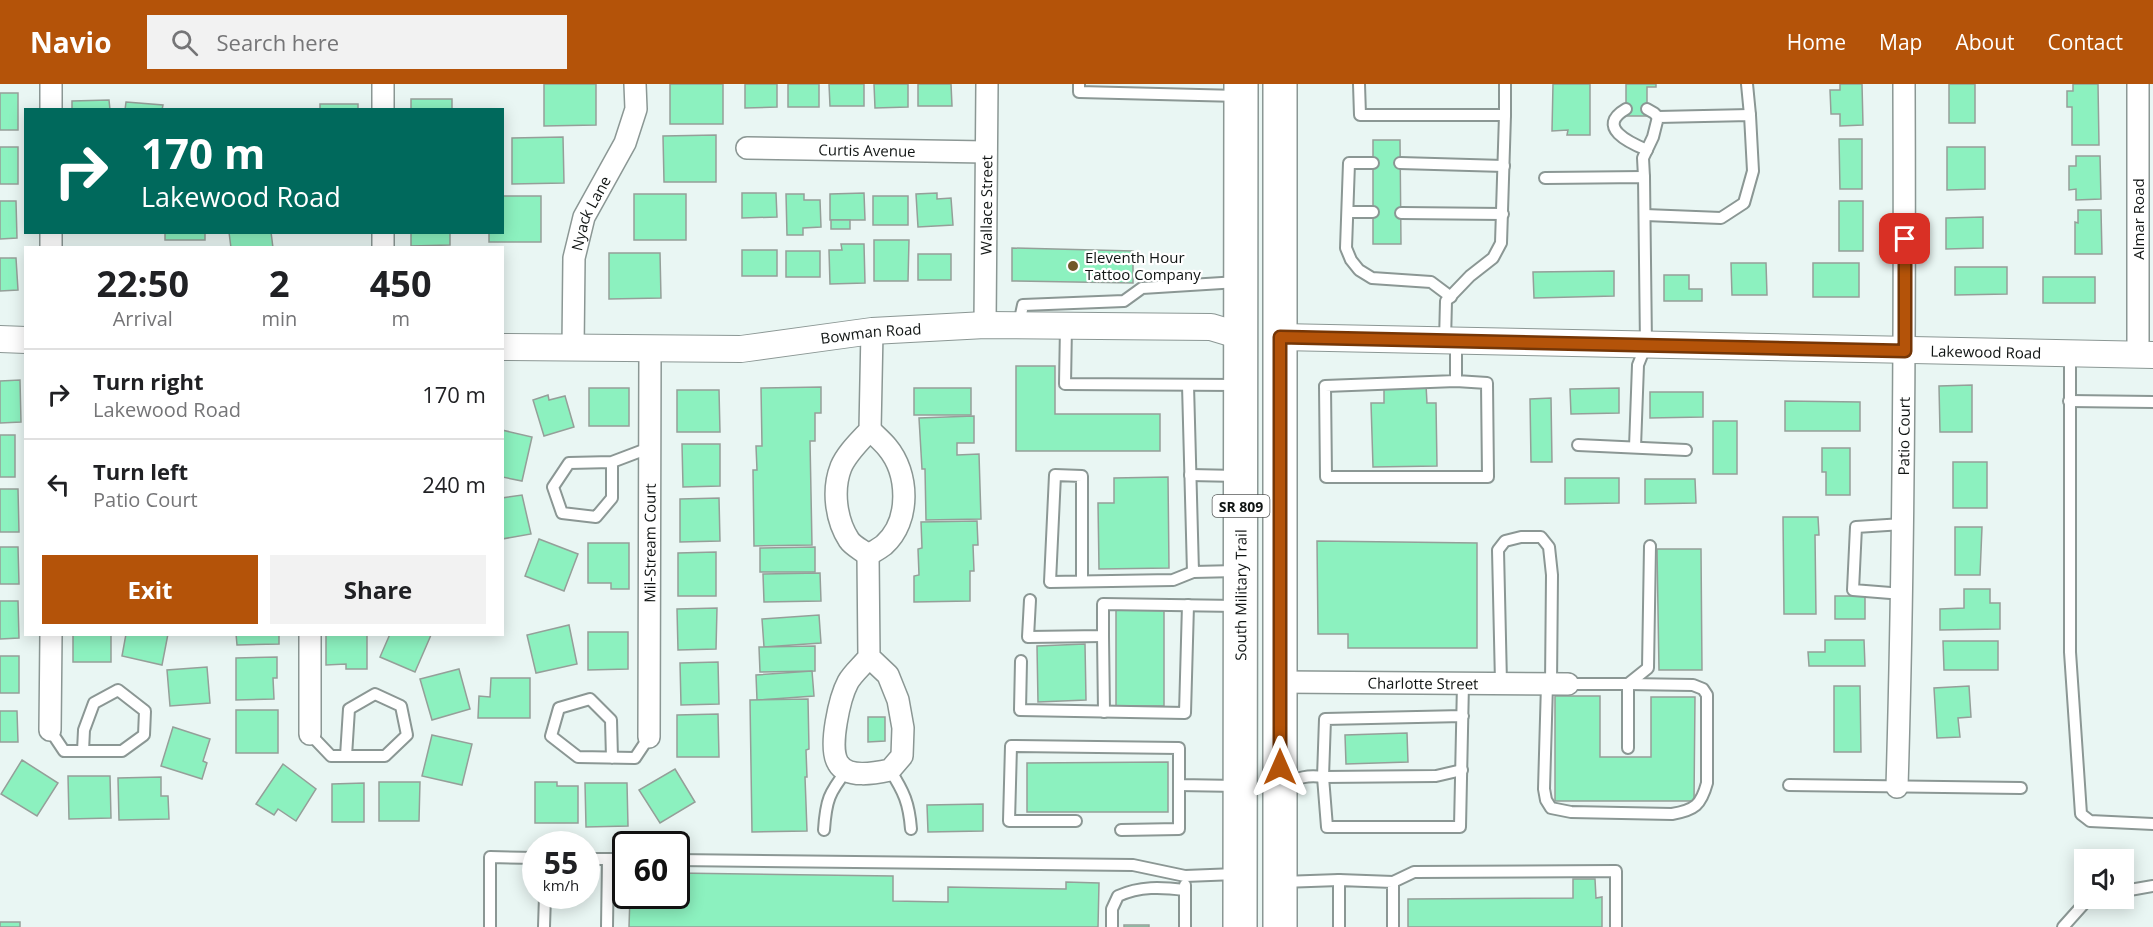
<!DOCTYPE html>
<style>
:root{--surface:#fff;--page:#f2f2f2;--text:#202124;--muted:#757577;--line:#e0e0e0;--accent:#b45309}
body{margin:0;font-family:"Open Sans",sans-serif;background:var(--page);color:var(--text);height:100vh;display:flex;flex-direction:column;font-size:22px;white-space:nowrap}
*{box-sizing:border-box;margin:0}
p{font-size:20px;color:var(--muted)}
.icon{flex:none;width:33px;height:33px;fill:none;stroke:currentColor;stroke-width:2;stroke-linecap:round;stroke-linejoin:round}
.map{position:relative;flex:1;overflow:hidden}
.side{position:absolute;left:24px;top:162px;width:480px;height:390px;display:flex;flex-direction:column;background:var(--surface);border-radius:0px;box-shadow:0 3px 15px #0003}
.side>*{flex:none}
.hud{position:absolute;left:24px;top:24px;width:480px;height:126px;border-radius:0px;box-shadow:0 3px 15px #0003;background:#00695c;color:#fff;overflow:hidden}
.tools{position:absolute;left:2074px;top:765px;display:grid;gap:12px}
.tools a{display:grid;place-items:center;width:60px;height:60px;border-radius:0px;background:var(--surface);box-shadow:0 3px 15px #0003;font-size:30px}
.speed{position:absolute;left:522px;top:747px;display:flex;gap:12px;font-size:30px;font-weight:700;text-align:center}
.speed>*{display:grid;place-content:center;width:78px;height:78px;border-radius:50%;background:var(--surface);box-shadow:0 3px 15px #0003;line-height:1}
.speed small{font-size:15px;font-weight:400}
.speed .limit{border:3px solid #111;border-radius:9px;background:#fff;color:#111}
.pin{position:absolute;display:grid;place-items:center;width:51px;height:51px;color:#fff;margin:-26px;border-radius:12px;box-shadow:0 3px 9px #0006}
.me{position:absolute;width:66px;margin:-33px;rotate:0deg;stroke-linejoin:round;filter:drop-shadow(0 0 4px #0008)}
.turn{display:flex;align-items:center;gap:21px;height:126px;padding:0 18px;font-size:27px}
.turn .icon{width:78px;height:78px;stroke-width:2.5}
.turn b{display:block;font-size:42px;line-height:51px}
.eta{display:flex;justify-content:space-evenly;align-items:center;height:102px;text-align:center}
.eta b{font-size:36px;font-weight:700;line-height:42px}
.cta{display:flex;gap:12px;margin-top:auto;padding:12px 18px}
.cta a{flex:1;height:69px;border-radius:0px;background:var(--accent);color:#fff;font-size:24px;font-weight:700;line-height:69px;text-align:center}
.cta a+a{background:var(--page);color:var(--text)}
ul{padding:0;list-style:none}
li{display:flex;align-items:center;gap:18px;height:90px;padding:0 18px;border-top:2px solid var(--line)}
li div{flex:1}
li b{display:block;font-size:22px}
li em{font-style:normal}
header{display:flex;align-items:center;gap:36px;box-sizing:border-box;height:84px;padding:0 30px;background:var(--accent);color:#fff}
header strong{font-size:28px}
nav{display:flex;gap:33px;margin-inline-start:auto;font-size:21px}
.search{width:420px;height:54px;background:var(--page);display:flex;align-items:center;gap:15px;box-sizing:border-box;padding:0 21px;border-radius:0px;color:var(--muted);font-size:22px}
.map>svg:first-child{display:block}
</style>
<header>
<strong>Navio</strong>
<div class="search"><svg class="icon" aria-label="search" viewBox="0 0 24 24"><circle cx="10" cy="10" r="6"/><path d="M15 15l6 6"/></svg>Search here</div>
<nav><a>Home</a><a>Map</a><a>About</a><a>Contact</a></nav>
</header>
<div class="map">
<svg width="2153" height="843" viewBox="0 0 2153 843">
<rect width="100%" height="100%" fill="#e9f6f3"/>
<g fill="#8cf1bf" stroke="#959f99" stroke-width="1.5">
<path d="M544,0H596V41L544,42Z"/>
<rect x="670" y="0" width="53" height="40"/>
<path d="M745,0H777V23L745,24Z"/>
<rect x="788" y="0" width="31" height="23"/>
<path d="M829,0H864V22H830Z"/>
<path d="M874,0H908V23L875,24Z"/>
<path d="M918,0H951L952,22H918Z"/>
<path d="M1553,0H1590V51H1567L1568,46L1552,47Z"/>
<path d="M1626,0H1656V3H1647V32H1626Z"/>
<path d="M1840,0H1862L1863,41L1840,42V30H1831L1830,6H1840Z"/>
<rect x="1949" y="0" width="26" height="39"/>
<path d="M2073,0H2098L2099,61H2072V23H2067V7H2073Z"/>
<rect x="0" y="9" width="18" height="37"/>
<rect x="411" y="15" width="41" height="11"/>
<path d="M109,16L110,26H72V17Z"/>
<path d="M126,18L163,21L162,26H125Z"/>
<rect x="320" y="20" width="38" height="6"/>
<path d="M716,51V98H664L663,52Z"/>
<path d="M563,53L564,99L512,100V54Z"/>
<path d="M1839,55H1862V105H1840Z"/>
<path d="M1373,56H1400L1401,160H1373Z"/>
<rect x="0" y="63" width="18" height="37"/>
<path d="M1947,63H1985V105L1947,106Z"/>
<path d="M2076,72H2100L2101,115L2076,116V105L2069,106V82H2076Z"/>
<path d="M742,109H776L777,133L742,134Z"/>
<path d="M864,109L865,136H830V110Z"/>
<path d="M937,109V115L951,114L953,141L918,143L916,110Z"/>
<rect x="634" y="110" width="52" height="46"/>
<path d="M786,110H804V116H820L821,143L803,144V151H787Z"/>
<path d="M502,112H541V158H489V148H502Z"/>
<rect x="873" y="112" width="35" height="29"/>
<path d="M0,117H16L17,154L0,155Z"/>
<rect x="1839" y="117" width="24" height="50"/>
<path d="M2078,126H2101L2102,170H2075V138L2078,139Z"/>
<path d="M1983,133V164L1946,165V134Z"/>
<rect x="831" y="136" width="19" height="9"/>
<rect x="165" y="148" width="40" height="8"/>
<path d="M229,148H271L273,164H231Z"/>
<path d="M411,148H450V161L411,162Z"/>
<path d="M874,156H909L908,197H874Z"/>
<path d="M841,160H864L865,199L830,200L829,166H842Z"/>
<path d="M1012,164L1133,167V199L1012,197Z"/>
<rect x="742" y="166" width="35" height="26"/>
<rect x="786" y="167" width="34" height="26"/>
<path d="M609,169H660L661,214L609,215Z"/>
<rect x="918" y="170" width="33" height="26"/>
<path d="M0,174H16L18,206L0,207Z"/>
<path d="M1731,179H1766L1767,211H1732Z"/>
<rect x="1813" y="179" width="46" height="34"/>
<path d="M1955,183H2007V210L1955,211Z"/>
<path d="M1614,187V212L1534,214L1533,188Z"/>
<path d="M1664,191H1689V205H1702V217H1664Z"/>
<rect x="2043" y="193" width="52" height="26"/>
<path d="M1016,282H1055V330H1160V367H1016Z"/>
<path d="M20,296L21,338L0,339V297Z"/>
<path d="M1426,301L1427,319H1436L1437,382L1373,383L1371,319H1384V302Z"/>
<path d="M1972,301V348H1940L1939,302Z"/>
<path d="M821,303V329H815V357H810L812,461L754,462L753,386H757L756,362H762L761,304Z"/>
<rect x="589" y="304" width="40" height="38"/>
<rect x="914" y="304" width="57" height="27"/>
<path d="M1619,304V329L1571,330L1570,305Z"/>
<path d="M677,306H719L720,348H677Z"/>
<path d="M1650,308H1703V333L1650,334Z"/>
<path d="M548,311L549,316L565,312L574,343L544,352L533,316Z"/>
<path d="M1551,314L1552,378H1531L1530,315Z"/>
<path d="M1785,317L1860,318V347H1785Z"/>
<path d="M974,332V359H957V371L979,370L981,435L926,436L925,385H922L919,334Z"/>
<rect x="1713" y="337" width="24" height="53"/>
<path d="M502,346L532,353L522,397L502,393Z"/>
<rect x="0" y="351" width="15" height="42"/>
<path d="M682,360H720V402L683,403Z"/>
<path d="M1822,364H1850V411H1826V388H1822Z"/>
<rect x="1953" y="378" width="34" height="46"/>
<path d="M1168,393L1169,484L1099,485L1098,419H1114V394Z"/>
<path d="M1565,394H1619V419L1565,420Z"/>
<path d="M1645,395H1695L1696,419L1645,420Z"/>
<path d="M0,405H18L19,448H0Z"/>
<path d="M522,411L531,450L502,455V414Z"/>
<path d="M719,414L720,457L680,458V415Z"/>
<path d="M1783,433H1818L1819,451H1815L1816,530H1784Z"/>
<path d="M977,437L978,461H973L974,487H970V517L914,518V492L919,491L918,465L922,464L921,438Z"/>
<path d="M1955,443H1982L1980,491H1955Z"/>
<path d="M539,455L578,470L564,507L525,492Z"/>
<path d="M1317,457L1477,459V564H1348V550H1318Z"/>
<path d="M588,459H629V505H611V499H588Z"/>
<path d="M0,463H18L19,500H0Z"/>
<path d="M815,463V488H760V464Z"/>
<path d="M1657,465H1701L1702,586H1659Z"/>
<path d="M716,468V512H678V469Z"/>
<path d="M820,489L821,517L764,518L763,490Z"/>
<path d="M1964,505H1990V519H2000V545L1940,546V525L1964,524Z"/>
<rect x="1835" y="512" width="30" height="23"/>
<path d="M0,517H18L19,554L0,555Z"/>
<path d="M717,524L716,565L678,566L677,525Z"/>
<rect x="1116" y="524" width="48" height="98"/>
<path d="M819,531L821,559L764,563L762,535Z"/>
<path d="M569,541L577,580L536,589L527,551Z"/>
<path d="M588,548H628V585L588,586Z"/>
<rect x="73" y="550" width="38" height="28"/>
<path d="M126,550H168L162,581L122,572Z"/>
<path d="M236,550H279V560L237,561Z"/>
<path d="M326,550H367V585H346V580L326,581Z"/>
<path d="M390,550L431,551L415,588L380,573Z"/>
<path d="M1825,556H1864L1865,582H1809L1808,568H1825Z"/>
<path d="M1943,557H1998V586H1944Z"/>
<path d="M1085,560L1086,616L1038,618L1037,562Z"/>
<path d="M815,562V587L760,588L759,563Z"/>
<rect x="0" y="572" width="19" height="37"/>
<path d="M277,573V594H273L274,615L236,616V574Z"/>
<path d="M718,578L719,620L681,621L680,579Z"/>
<path d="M207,583L210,619L170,622L167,586Z"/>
<path d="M459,585L470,625L432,636L420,595Z"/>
<path d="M812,587L814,612L757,616L756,591Z"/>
<path d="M491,594H530V634H478L479,612L490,613Z"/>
<path d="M1834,602H1860L1861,668H1834Z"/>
<path d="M1969,602L1971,633L1958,634L1960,653L1937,654L1934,604Z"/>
<path d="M1555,612H1600V673H1651V613H1695L1694,717H1555Z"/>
<path d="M808,615L809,665L806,666L807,693H805L807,747L752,748L750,616Z"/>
<rect x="236" y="626" width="42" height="43"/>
<path d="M0,627H17L18,658H0Z"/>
<path d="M718,630L719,673H677V631Z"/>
<path d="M868,633H885V657L868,658Z"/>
<path d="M173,643L210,655L203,677L207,679L202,695L161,682Z"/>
<path d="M1407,649L1408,678L1346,680L1345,651Z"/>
<path d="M432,651L472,660L462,701L422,692Z"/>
<path d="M22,676L58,699L37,732L1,710Z"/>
<path d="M1168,678V728H1027V679Z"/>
<path d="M283,680L316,705L296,737L278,725L274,731L256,720Z"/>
<path d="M675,685L695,718L660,739L639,706Z"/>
<path d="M68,692H110L111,734L69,735Z"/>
<path d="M161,693V712H168L169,735L119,736L118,694Z"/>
<path d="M379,698H420L419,737H379Z"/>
<path d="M535,698H557V702H578V739H535Z"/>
<path d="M364,699V738H332V700Z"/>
<path d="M585,699H627L628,742L586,743Z"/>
<path d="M983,720V747L928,748L927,721Z"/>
<path d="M676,789L893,792V817L948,818V803L1066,805V798L1099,799L1098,843H629L630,812H676Z"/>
<path d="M1573,795H1595L1596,814L1602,813V843H1408V815L1573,814Z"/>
<rect x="0" y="838" width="20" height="5"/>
<rect x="1124" y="841" width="25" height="2"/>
</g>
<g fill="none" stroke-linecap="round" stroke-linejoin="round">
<defs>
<g id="service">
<path d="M1079,0V8L1239,12"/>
<path d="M1359,0L1360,31H1505V0"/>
<path d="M1747,0L1750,31"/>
<path d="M1626,25C1595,43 1630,59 1647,66"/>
<path d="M1647,25L1654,29L1658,33"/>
<path d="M1373,79H1349L1346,164L1351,176L1359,186L1372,194L1431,198L1451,213"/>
<path d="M1400,79L1504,82"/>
<path d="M1644,93L1643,74L1653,53L1658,33L1750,31L1753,87L1744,119L1721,134L1645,131"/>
<path d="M1545,94L1644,93L1646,261L1638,281L1635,363"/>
<path d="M1348,128H1373"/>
<path d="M1401,129L1503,130"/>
<path d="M1019,240L1023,221L1124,217L1142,204L1238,198"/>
<path d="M1066,242L1065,300L1237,301"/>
<path d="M1445,257L1446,217L1470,192L1493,174L1501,159L1505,31"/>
<path d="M2070,270V568L2081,730L2090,737L2153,740"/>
<path d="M1456,297L1487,299L1488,393H1326L1325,302L1456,297V258"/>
<path d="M1188,301L1193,488L1237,487"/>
<path d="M2069,317L2153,318"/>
<path d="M1578,361L1686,366"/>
<path d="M612,378V414L596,433L562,429L553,403L569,379L612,378L649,364"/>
<path d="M1190,391L1238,392"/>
<path d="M1082,497V392L1055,391L1050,498L1173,496L1193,488"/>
<path d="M1903,510L1853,506L1856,443L1903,440"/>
<path d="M1030,516L1028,553L1103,552V520L1237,522"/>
<path d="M1103,552L1104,628"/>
<path d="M1021,577L1020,626L1185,629L1188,521"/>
<path d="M1501,599L1498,466L1505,457L1521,453H1541L1549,463L1552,491L1551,600"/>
<path d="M1547,600L1544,705L1546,716L1551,724L1571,728L1672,730C1695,726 1701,721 1707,699V611L1703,605L1693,601L1628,600"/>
<path d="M1568,600H1628V664"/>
<path d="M1628,600L1648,584L1650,462"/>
<path d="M1463,632L1325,635L1323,693L1327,743H1460C1461,695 1462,647 1463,599"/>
<path d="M50,646L64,667H122L144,651L145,627L118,606L94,619L84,646L83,667"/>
<path d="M310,650L331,672H385L407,651L401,622L375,610L349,625L346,672"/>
<path d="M612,674L611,636L590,615L559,624L551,652L578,673L635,674L649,653"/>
<path d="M890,686C904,708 909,719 911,745"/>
<path d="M1285,701C1298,693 1308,691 1323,693L1436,692L1462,686"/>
<path d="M1789,701L2021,704"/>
<path d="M1076,737H1009L1011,662L1179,664V701L1238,702"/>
<path d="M824,746C826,716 829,709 847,686"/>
<path d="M1121,746L1179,745V701"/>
<path d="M586,775H626"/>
<path d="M676,776L1133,781L1185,792L1236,790"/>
<path d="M1282,798L1339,796"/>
<path d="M1393,798L1414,788L1616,787V843"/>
<path d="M1185,801V843"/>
<path d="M2124,807L2153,802"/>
<path d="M490,843V773L536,774"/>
<path d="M544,843L545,812"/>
<path d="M607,843L608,775"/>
<path d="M1112,843V825L1118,812C1140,802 1161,803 1185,806"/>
<path d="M1339,843V796L1393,798V843"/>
<path d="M2063,843L2089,814"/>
</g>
<g id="minor">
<path d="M383,0V26"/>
<path d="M51,26V0"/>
<path id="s1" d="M747,64L986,68"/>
<path d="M383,148V164"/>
<path d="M51,164V148"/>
<path id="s2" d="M985,241L987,0"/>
<path id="s3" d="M573,264L574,174L584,133L625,59L636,25L635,0"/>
<path d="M2138,271V0"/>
<path d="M868,471L869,573C863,581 853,589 848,598C840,613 828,663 838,679C847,695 876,689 890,686L902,672L903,644L898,616L888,591L869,573"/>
<path d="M868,471C862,466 853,462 849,456C836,436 832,406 841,383C847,369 860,357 870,346L872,247"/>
<path d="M868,471C873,468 879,465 884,461C911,437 909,389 887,363C882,357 876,352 870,346"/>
<path id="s4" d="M1279,598L1568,600"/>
<path d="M50,646L51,550"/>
<path d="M310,650V550"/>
<path id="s5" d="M649,653L650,265"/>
<path id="s6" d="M1897,703C1904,468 1905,234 1904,0"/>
</g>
<g id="tertiary">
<path id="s7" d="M1280,253L2153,271"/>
<path d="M0,255L26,256"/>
<path id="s8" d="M502,263L741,265L872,247L985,241L1211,243L1241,252"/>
</g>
<g id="primary">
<path d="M1280,0V843"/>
<path id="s9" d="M1240,843L1241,0"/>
</g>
</defs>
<use href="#service" stroke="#8b9794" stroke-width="14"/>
<use href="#minor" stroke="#8b9794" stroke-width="24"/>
<use href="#tertiary" stroke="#8b9794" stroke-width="28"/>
<use href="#primary" stroke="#8b9794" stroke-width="36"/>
<use href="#service" stroke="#fff" stroke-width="10"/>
<use href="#minor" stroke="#fff" stroke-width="21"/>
<use href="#tertiary" stroke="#fff" stroke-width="26"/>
<use href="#primary" stroke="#fff" stroke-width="33"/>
</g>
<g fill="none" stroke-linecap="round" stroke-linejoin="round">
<defs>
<path id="route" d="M1280,683V253L1905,267V155"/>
</defs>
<use href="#route" stroke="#753606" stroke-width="15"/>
<use href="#route" stroke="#b45309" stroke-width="10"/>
</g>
<circle fill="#715829" stroke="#fff" stroke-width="2" cx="1073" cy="182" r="6"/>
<g text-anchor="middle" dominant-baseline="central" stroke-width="4.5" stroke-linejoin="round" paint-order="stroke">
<rect fill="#fff" stroke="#585a5a" stroke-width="1.5" x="1212.5" y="411" width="57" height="22" rx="4.5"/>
<g font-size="14" font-weight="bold" fill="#101413">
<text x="1241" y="422">SR 809</text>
</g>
<g font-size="15" fill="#101413" stroke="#fff">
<text stroke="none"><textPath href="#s1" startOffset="120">Curtis Avenue</textPath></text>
<text stroke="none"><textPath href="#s2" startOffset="120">Wallace Street</textPath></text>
<text stroke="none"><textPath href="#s3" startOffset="138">Nyack Lane</textPath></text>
<text transform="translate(2138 135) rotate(-90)">Almar Road</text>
<text stroke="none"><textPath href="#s8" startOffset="370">Bowman Road</textPath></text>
<text stroke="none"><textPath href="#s7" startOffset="706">Lakewood Road</textPath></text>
<text stroke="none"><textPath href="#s6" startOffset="351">Patio Court</textPath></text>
<text stroke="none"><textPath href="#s5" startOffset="194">Mil-Stream Court</textPath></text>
<text stroke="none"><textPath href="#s9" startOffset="332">South Military Trail</textPath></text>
<text stroke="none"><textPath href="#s4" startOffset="144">Charlotte Street</textPath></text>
</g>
<g font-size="15" fill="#101413" stroke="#fff" text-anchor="start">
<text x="1085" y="173">Eleventh Hour<tspan x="1085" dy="17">Tattoo Company</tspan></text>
</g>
</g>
</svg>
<div class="tools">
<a><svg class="icon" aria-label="sound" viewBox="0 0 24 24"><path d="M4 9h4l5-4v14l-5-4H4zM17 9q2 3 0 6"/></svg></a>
</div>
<div class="speed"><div>55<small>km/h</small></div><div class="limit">60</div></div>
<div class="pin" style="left:1905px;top:155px;background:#d93025"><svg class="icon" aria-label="arrive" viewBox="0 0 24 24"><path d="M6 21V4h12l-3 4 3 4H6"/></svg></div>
<svg class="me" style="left:1280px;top:683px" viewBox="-20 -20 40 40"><path d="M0-17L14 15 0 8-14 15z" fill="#b45309" stroke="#fff" stroke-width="4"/></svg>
<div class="hud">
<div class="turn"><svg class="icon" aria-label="right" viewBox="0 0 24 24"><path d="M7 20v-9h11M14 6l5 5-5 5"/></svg><div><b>170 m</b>Lakewood Road</div></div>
</div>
<section class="side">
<div class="eta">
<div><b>22:50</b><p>Arrival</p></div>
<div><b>2</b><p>min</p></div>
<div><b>450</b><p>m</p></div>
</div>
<ul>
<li><svg class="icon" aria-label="right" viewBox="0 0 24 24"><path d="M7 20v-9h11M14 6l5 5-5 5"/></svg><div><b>Turn right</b><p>Lakewood Road</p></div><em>170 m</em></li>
<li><svg class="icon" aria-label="left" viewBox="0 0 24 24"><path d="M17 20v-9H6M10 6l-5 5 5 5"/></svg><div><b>Turn left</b><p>Patio Court</p></div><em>240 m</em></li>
</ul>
<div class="cta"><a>Exit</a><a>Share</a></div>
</section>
</div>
